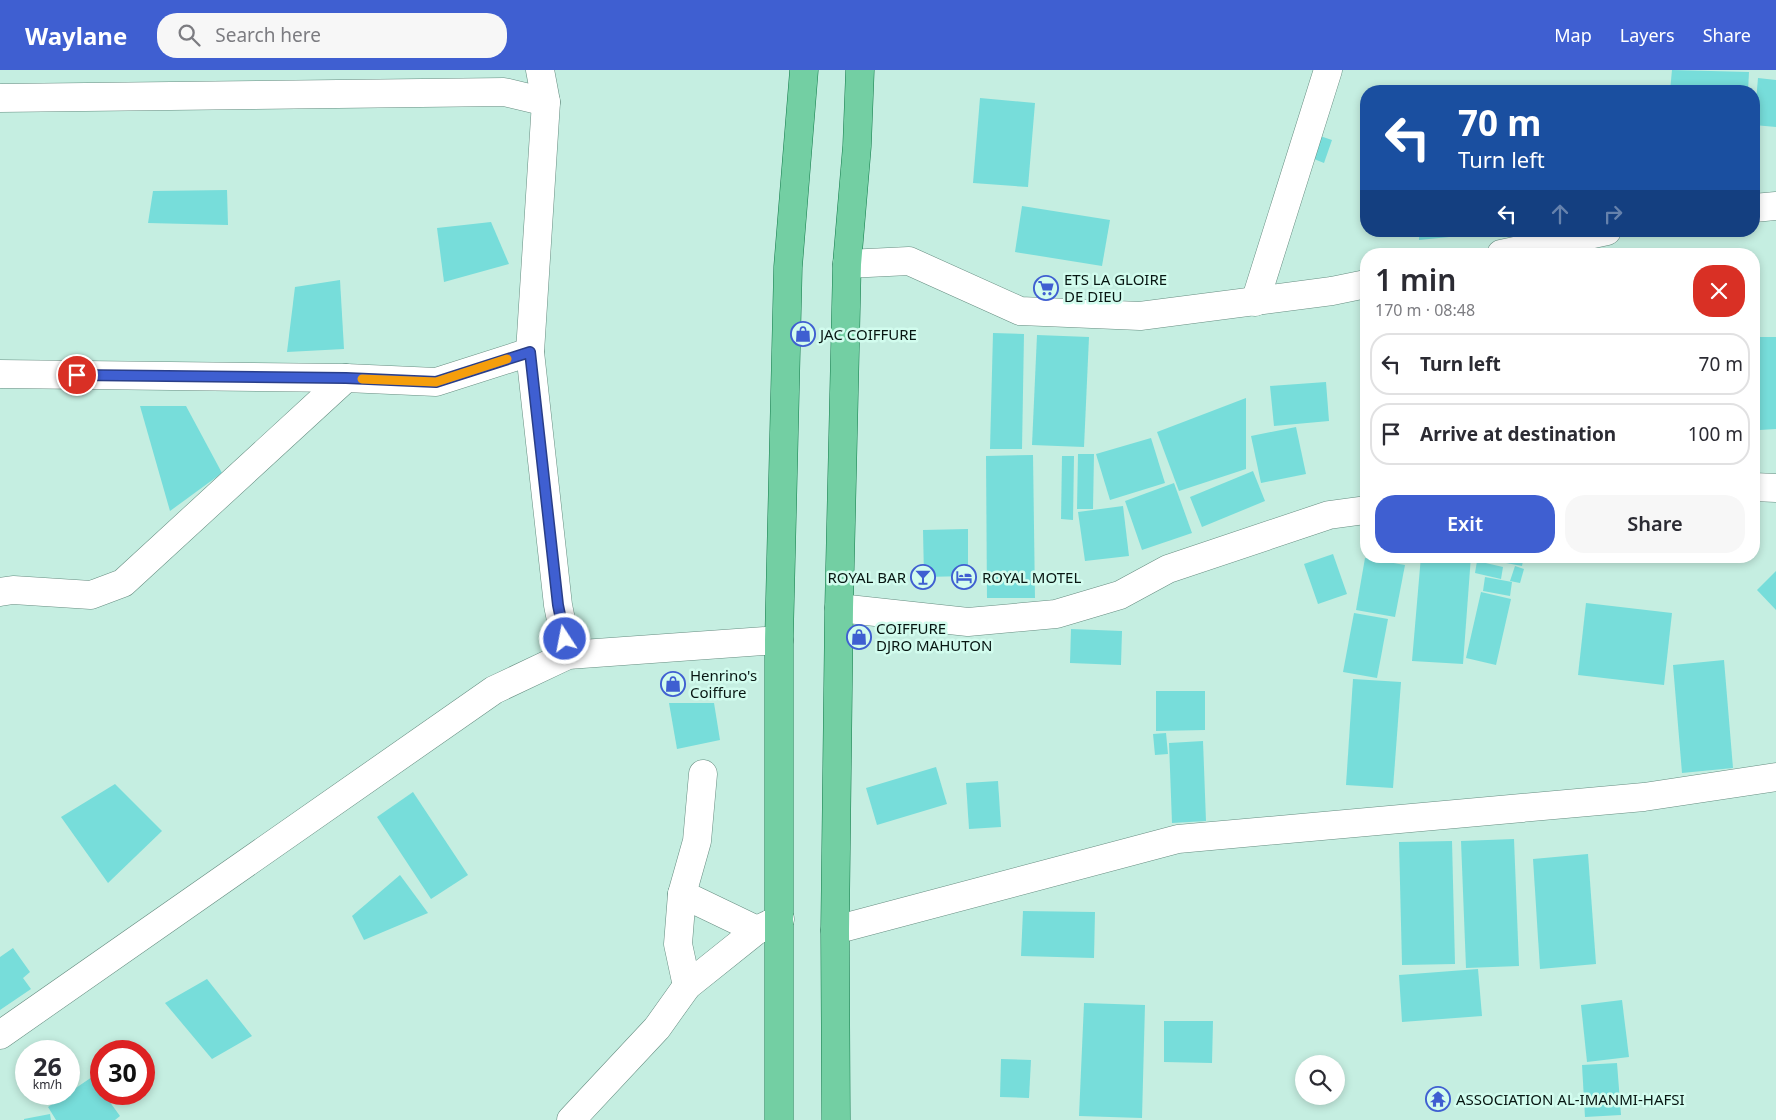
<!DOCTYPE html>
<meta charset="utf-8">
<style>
:root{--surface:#fff;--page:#f7f7f7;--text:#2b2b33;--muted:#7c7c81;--line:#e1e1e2;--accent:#3f5fd1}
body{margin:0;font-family:"Noto Sans",sans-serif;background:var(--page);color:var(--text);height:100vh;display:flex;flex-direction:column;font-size:19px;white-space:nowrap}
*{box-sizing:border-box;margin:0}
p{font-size:16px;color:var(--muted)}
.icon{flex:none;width:28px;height:28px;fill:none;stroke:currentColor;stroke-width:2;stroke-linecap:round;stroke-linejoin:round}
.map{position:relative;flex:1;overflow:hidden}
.sheet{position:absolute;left:1360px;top:178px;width:400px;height:315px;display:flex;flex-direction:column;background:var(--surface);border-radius:20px;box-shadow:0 2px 8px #0003}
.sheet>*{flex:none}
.banner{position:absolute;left:1360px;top:15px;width:400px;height:152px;border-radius:20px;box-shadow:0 2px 8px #0003;background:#1a4fa0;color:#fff;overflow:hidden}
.buttons{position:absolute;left:1295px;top:985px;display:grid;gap:10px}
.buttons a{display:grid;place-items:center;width:50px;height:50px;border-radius:50%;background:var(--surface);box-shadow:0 2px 8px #0003;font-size:25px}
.speed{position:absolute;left:15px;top:970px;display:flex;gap:10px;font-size:25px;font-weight:700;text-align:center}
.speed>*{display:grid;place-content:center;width:65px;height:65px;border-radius:50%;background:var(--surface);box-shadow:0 2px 8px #0003;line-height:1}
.speed small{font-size:12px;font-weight:400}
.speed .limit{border:8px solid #d22;background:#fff;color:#111}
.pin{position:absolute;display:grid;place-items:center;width:42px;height:42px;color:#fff;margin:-21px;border:2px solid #fff;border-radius:50%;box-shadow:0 1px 5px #0007}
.me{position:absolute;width:55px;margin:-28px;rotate:349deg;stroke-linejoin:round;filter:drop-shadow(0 0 4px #0008)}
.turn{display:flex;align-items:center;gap:18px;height:105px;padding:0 15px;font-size:22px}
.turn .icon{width:65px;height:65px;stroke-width:2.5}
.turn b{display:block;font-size:35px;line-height:42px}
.lanes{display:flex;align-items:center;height:48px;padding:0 15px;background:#0003;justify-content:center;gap:25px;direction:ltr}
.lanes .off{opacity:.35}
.round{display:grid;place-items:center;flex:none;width:52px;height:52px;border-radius:20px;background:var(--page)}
.head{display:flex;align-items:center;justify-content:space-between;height:85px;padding:0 15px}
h1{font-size:30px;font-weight:600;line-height:38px}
.action{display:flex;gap:10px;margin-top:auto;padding:10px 15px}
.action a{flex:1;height:58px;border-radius:20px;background:var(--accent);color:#fff;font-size:20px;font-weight:600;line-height:58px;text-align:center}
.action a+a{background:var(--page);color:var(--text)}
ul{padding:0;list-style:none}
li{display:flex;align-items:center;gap:15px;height:62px;margin:0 10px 8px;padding:0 5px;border:2px solid var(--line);border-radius:20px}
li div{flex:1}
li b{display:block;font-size:19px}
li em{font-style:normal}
header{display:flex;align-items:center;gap:30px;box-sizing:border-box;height:70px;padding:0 25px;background:var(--accent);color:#fff}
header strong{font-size:24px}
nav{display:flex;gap:28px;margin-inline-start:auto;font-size:18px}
.search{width:350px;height:45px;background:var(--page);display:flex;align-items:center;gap:12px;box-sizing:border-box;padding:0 18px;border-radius:20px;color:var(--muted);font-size:19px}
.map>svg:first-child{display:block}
</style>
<header>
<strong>Waylane</strong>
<div class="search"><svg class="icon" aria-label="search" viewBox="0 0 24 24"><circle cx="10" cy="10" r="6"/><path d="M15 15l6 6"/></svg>Search here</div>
<nav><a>Map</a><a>Layers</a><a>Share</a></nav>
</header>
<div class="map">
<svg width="1776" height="1050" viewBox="0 0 1776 1050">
<rect width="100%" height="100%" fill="#c5eee1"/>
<g fill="#77ddda">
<path d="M1672,0L1749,2L1748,21H1670Z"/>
<path d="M1758,8L1776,10V57L1754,55Z"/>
<path d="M980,28L1035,33L1028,117L973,113Z"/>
<path d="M1317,65L1332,70L1324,93L1309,87Z"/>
<path d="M227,120L228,155L148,153L153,121Z"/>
<path d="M1022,136L1110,150L1102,196L1015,182Z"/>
<path d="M491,152L509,194L444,212L437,158Z"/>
<path d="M1419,161H1458L1459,166L1419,170Z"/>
<path d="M340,210L344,279L287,282L295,217Z"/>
<path d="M1754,215H1758L1759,255L1754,256Z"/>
<path d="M993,263L1024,264L1022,379H990Z"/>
<path d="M1037,265L1089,267L1084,377L1032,375Z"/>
<path d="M1759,267H1776V359L1760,360Z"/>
<path d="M1326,312L1329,351L1274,356L1270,316Z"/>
<path d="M1246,328V399L1179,421L1157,362Z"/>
<path d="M140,336H186L222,403L170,441Z"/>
<path d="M1296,357L1306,404L1261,413L1251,366Z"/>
<path d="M1151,368L1165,413L1110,430L1096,384Z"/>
<path d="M1078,384H1094L1093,439H1077Z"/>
<path d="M1033,385L1035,528H987L986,386Z"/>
<path d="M1062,386H1074L1073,450L1061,449Z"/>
<path d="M1253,401L1265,431L1202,457L1190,427Z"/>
<path d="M1174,413L1192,463L1142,480L1125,431Z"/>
<path d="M1123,436L1129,486L1085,491L1078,442Z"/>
<path d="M968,459V506L924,507L923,460Z"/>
<path d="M1333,484L1347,524L1318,534L1304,494Z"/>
<path d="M1421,486H1471L1463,594L1412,591Z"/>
<path d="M1490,486H1524L1522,496L1490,490Z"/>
<path d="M1365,488L1405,495L1395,547L1356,540Z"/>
<path d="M1477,491L1503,497L1501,509L1475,503Z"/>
<path d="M1515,496L1524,499L1520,513L1510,511Z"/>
<path d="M1776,501V540L1757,520Z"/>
<path d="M1485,507L1512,512L1510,526L1483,521Z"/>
<path d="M1481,522L1511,529L1496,595L1466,588Z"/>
<path d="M1586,533L1672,543L1664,615L1578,605Z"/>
<path d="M1354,543L1388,549L1377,608L1343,602Z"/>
<path d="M1071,559L1122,561L1121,595L1070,593Z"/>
<path d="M1724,590L1733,698L1682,703L1673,595Z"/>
<path d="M1353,609L1401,612L1393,718L1346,715Z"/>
<path d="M1156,621H1205V660L1156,661Z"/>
<path d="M669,633H714L720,670L677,679Z"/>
<path d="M1166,663L1168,684L1155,685L1153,664Z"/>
<path d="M1203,671L1206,751L1172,753L1169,673Z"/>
<path d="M936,697L947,734L877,755L866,718Z"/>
<path d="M998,711L1001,757L969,759L966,713Z"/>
<path d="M115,714L162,761L108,813L61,747Z"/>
<path d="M413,722L468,805L431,829L377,747Z"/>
<path d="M1514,769L1519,896L1466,898L1461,771Z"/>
<path d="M1452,771L1455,894L1402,895L1399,772Z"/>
<path d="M1588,784L1596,894L1540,899L1533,789Z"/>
<path d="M400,805L428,843L364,870L352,846Z"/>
<path d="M1023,841L1095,842L1094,888L1021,886Z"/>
<path d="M13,878L30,902L23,908L31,919L0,940V887Z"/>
<path d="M1478,899L1482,946L1402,952L1399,905Z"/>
<path d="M207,909L252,966L212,989L165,933Z"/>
<path d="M1622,930L1629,987L1587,992L1581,935Z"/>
<path d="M1084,933L1145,935L1142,1048L1079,1046Z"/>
<path d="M1164,951H1213L1212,993L1164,992Z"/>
<path d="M1001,989L1031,990L1029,1028L1000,1027Z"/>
<path d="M1617,993L1621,1045L1585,1047L1582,995Z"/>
<path d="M92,1007L101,1020V1024H104L120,1046L115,1050H56L48,1037Z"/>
<path d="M50,1044L51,1050H24V1049Z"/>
</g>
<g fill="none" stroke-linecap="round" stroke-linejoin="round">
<defs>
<g id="minor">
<path d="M540,0L546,32L530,282L558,535L568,585"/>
<path d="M0,28L504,22L546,32"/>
<path d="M1754,138L1776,136"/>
<path d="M1501,184L1607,161"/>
<path d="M847,194L909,191L1020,241L1140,246L1332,221L1366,214"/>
<path d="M1255,232L1328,0"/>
<path d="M0,304L346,308L436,312L530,282"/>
<path d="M1754,417L1776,418"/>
<path d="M0,522L13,520L91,525L123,513L346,308"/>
<path d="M839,538L968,552L1056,544L1120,525L1168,499L1329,445L1366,440"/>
<path d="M682,824L757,860"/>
<path d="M835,860L1178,769L1644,727L1776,707"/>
<path d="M687,916L678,874L682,824L697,771L703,704"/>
<path d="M0,965L494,620L568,585L779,570"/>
<path d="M571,1050L657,958L687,916L757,860L780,849"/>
</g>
<g id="major">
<path d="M779,1050V570L788,197L804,0"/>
<path d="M836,1050L835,860L839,538L847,194L857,76L860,0"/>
</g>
</defs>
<use href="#minor" stroke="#668d81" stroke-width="29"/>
<use href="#major" stroke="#117949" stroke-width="29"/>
<use href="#minor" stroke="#fff" stroke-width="28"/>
<use href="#major" stroke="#73cfa3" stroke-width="28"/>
</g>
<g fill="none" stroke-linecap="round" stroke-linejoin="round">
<defs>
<path id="route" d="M77,305L346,308L436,312L530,282L558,535L565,569"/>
</defs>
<use href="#route" stroke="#293e88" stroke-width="12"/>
<use href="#route" stroke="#3f5fd1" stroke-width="9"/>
<path stroke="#f59e0b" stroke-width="9" d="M362,309L436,312L507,289"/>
</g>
<defs>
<symbol id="supermarket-ring" viewBox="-11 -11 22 22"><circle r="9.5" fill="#d2fcee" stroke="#3f5fd1" stroke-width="1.5"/><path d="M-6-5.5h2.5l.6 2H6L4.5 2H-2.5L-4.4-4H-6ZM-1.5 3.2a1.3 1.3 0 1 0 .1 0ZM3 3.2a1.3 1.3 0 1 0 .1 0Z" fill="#3f5fd1"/></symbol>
<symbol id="shop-ring" viewBox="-11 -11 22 22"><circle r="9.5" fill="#d2fcee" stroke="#3f5fd1" stroke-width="1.5"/><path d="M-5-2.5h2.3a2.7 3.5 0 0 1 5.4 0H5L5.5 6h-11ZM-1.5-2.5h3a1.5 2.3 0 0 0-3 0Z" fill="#3f5fd1"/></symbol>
<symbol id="bar-ring" viewBox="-11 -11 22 22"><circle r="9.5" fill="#d2fcee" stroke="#3f5fd1" stroke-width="1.5"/><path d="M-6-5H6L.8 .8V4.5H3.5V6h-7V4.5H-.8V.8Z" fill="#3f5fd1"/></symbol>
<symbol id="hotel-ring" viewBox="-11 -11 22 22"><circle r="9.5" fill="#d2fcee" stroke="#3f5fd1" stroke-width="1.5"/><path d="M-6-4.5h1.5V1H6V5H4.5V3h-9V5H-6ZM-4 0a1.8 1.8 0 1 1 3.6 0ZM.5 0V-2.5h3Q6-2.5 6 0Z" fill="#3f5fd1"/></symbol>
<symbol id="temple-ring" viewBox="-11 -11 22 22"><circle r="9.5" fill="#d2fcee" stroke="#3f5fd1" stroke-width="1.5"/><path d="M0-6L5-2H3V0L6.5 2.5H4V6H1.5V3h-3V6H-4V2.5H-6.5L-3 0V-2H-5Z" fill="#3f5fd1"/></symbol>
</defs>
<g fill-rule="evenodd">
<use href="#supermarket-ring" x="1032" y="204" width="28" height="28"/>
<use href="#shop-ring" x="789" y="250" width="28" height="28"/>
<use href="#bar-ring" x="909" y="493" width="28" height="28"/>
<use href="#hotel-ring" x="950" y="493" width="28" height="28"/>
<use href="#shop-ring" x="845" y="553" width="28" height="28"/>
<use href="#shop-ring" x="659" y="600" width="28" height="28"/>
<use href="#temple-ring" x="1424" y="1015" width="28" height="28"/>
</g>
<g text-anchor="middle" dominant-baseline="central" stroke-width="5" stroke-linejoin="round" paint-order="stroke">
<g font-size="15" fill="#071612" stroke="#d2fcee" text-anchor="start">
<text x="1064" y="209">ETS LA GLOIRE<tspan x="1064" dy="17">DE DIEU</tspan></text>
<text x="820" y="264">JAC COIFFURE</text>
<text x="906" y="507" text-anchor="end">ROYAL BAR</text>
<text x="982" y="507">ROYAL MOTEL</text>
<text x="876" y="558">COIFFURE<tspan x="876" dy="17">DJRO MAHUTON</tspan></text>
<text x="690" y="605">Henrino's<tspan x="690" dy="17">Coiffure</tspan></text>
<text x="1456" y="1029">ASSOCIATION AL-IMANMI-HAFSI</text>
</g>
</g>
</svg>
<div class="buttons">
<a><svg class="icon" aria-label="search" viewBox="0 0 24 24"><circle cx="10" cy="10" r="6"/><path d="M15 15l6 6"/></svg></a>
</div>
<div class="speed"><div>26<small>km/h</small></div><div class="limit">30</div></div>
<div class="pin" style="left:77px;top:305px;background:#d93025"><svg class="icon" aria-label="arrive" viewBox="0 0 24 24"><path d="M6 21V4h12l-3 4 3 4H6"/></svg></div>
<svg class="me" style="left:565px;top:569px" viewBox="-20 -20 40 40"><circle r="17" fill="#3f5fd1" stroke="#fff" stroke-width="3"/><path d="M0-11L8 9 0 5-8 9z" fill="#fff"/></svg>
<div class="banner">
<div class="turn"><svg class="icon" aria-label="left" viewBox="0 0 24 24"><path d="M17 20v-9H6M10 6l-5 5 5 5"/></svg><div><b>70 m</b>Turn left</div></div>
<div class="lanes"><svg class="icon" aria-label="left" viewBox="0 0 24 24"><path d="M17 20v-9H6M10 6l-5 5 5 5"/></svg><svg class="icon off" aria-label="ahead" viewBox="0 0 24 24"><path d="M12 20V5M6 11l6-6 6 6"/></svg><svg class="icon off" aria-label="right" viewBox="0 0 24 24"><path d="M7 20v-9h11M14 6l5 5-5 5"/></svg></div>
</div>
<section class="sheet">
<div class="head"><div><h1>1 min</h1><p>170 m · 08:48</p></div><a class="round" style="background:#d93025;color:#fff"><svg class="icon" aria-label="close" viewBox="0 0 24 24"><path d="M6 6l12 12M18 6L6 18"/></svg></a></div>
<ul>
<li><svg class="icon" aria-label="left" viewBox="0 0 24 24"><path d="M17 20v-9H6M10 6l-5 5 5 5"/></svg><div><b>Turn left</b></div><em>70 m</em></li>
<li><svg class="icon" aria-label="arrive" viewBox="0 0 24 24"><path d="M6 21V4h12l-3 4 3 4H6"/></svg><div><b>Arrive at destination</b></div><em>100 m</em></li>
</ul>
<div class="action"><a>Exit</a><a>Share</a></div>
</section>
</div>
